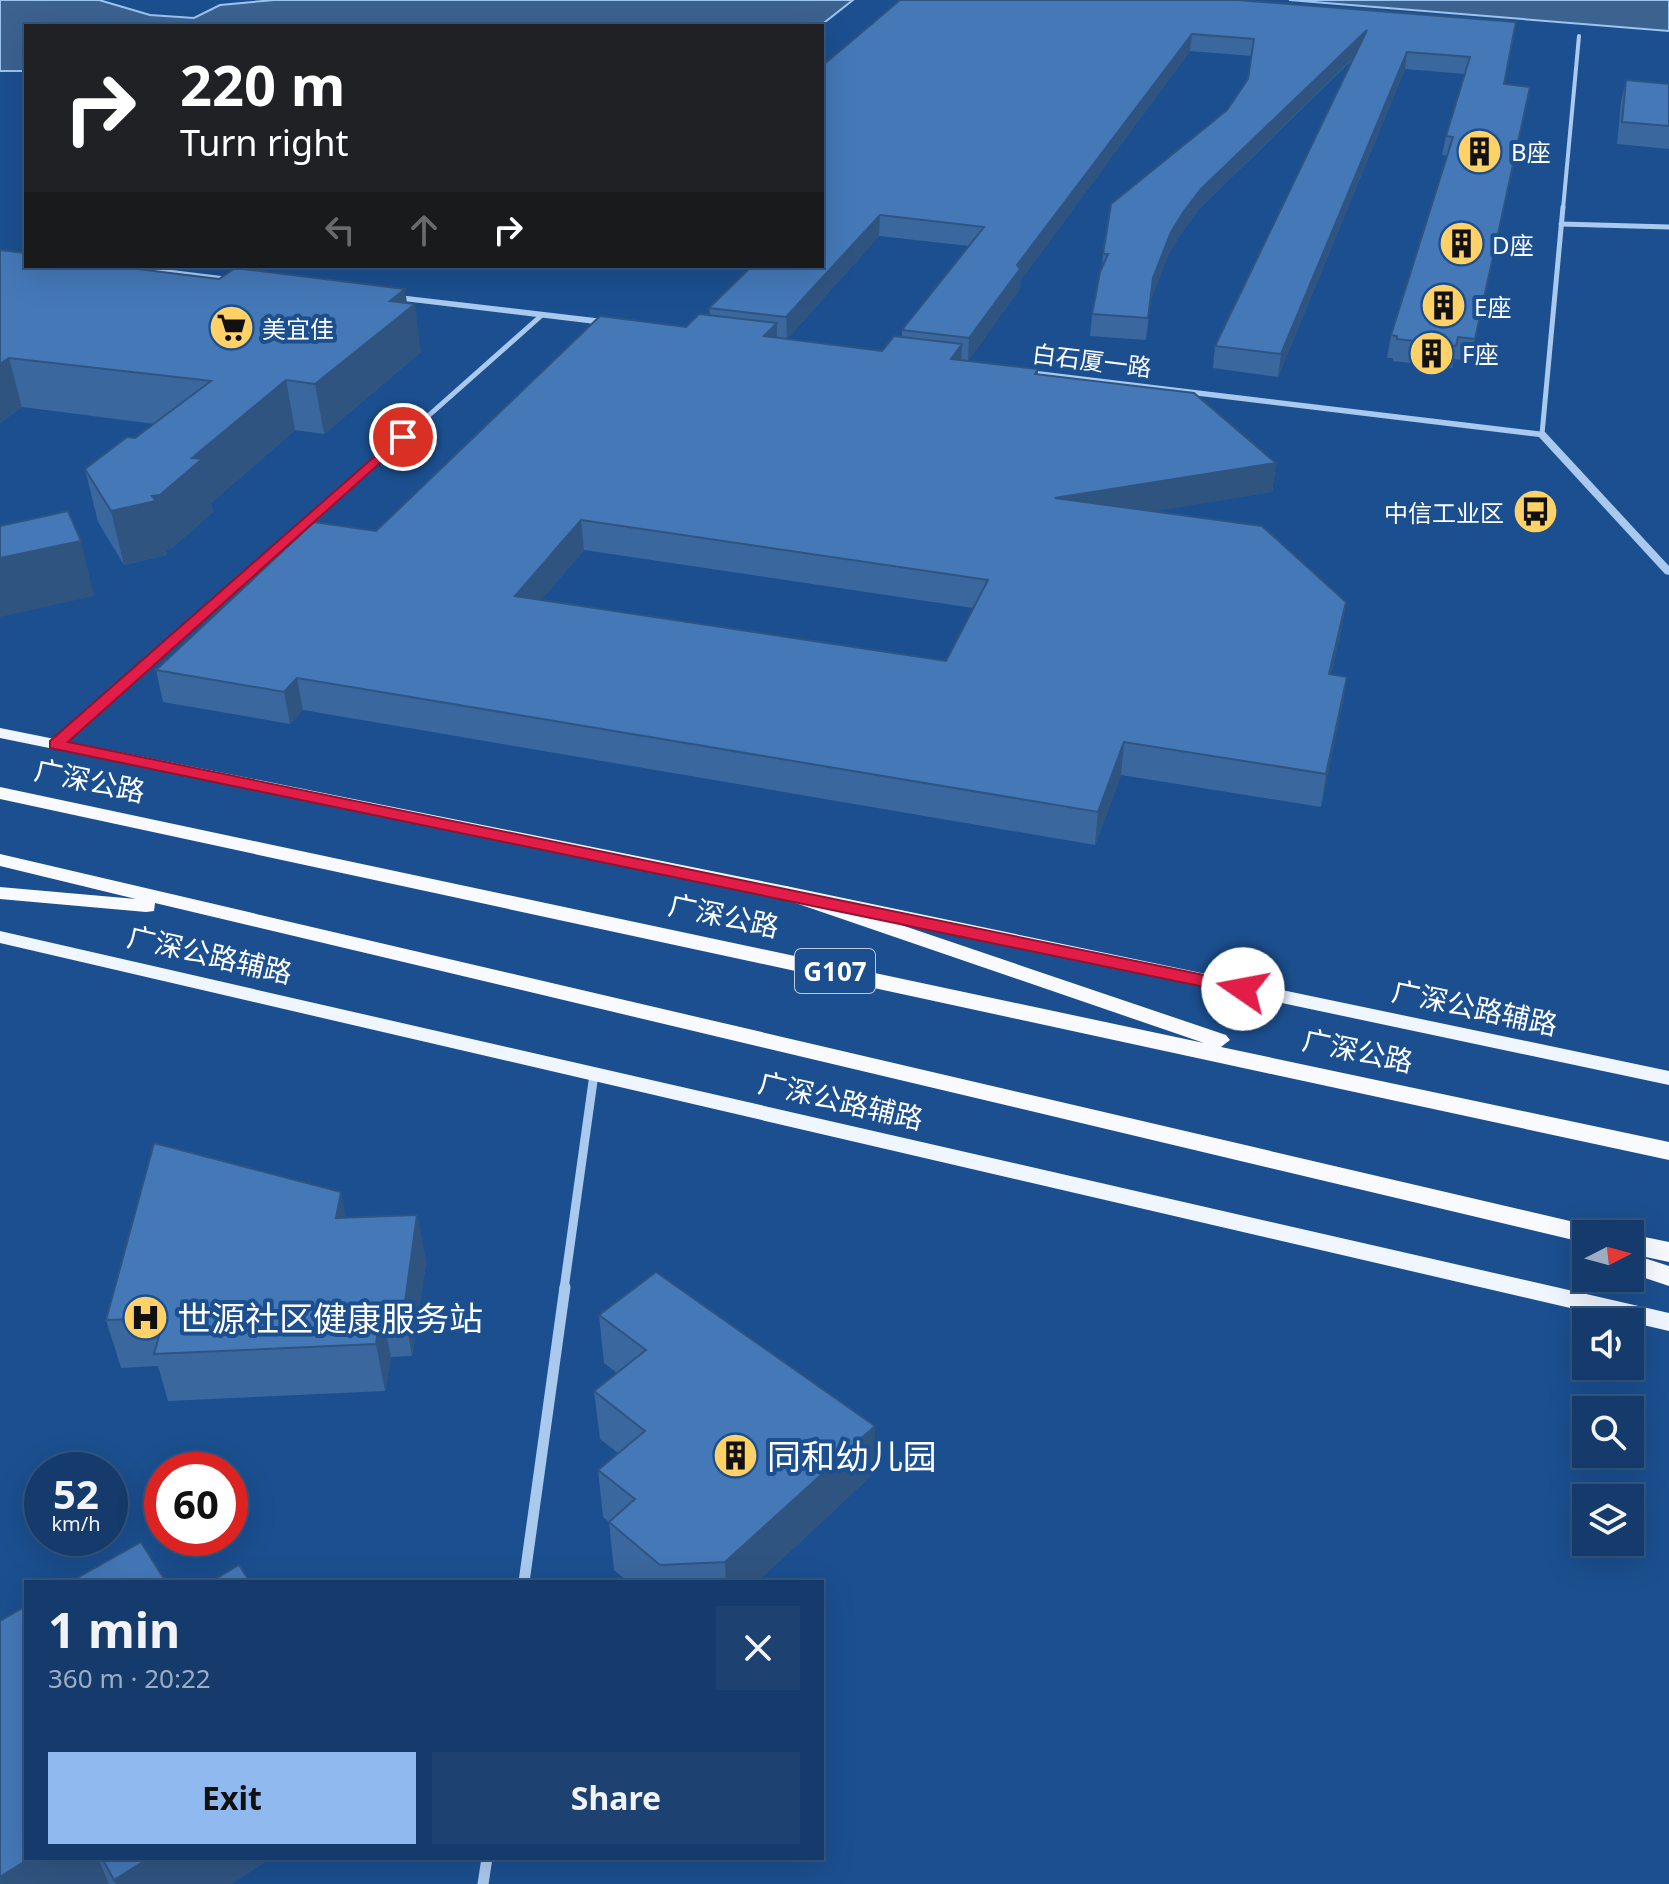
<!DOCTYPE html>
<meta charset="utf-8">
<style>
:root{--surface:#143b6b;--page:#1d4271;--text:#f1f3f6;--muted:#9dadc1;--line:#33557e;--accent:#90b9f0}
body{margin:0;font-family:"Noto Sans","Noto Sans SC",sans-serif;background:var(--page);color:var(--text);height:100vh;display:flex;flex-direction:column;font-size:30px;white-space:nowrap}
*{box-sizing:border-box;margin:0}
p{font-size:26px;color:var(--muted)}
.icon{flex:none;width:44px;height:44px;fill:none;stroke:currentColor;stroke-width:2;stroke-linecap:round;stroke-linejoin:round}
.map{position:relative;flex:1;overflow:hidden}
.side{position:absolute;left:24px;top:1580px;width:800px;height:280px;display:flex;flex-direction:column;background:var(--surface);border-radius:0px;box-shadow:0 8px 32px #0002,0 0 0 2px var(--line)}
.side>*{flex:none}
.top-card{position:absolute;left:24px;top:24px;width:800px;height:244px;border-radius:0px;box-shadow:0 8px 32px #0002,0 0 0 2px var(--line);background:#202124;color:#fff;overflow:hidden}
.needle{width:52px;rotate:84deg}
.tools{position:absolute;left:1572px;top:1220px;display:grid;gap:16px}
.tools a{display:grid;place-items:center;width:72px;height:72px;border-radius:0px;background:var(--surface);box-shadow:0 8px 32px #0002,0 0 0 2px var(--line);font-size:40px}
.speed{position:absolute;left:24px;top:1452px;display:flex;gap:16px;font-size:40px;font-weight:700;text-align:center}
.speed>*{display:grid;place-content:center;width:104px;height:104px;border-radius:50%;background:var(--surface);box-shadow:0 8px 32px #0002,0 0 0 2px var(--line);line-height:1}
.speed small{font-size:20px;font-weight:400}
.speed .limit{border:12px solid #d22;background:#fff;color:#111}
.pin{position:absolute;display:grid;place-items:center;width:68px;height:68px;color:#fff;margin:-34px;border:4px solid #fff;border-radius:50%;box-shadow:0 2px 8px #0007}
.me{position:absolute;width:88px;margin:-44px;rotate:282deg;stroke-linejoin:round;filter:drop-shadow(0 0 6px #0008)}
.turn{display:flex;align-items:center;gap:28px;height:168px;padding:0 24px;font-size:36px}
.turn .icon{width:104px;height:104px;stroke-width:2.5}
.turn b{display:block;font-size:56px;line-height:68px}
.lanes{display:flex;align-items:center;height:76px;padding:0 24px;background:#0003;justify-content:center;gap:40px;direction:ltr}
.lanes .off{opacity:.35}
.round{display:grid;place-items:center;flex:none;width:84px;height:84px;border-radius:0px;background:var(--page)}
.summary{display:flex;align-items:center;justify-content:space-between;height:136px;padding:0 24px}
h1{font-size:48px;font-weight:700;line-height:60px}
.primary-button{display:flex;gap:16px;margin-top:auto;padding:16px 24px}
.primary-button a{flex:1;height:92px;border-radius:0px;background:var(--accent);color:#111;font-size:32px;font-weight:700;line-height:92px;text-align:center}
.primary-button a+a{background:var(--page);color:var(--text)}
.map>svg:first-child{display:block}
</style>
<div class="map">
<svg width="1669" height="1884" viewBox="0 0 1669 1884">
<rect width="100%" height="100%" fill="#1b4f8f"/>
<g fill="#3c6290" stroke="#9cc4f0" stroke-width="2">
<path d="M0,0H99L150,15L194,18L220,5L274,0H853L820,26H26V71H0Z"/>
<path d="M1289,0H1669V31Z"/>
</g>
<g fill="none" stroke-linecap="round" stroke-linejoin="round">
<path stroke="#a9c9ee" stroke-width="4" d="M1563,209L1579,36"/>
<g stroke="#a9c9ee" stroke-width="5">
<path d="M1561,224L1669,227"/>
<path d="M1542,434L1563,207"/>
<path d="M356,480L542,315"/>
</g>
<path stroke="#a9c9ee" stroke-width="7" d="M56,744L358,478"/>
<path stroke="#a9c9ee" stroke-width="9" d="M564,1289L594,1074"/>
<g stroke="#a9c9ee" stroke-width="11">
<path d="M524,1582L565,1287"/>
<path d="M483,1884L487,1858"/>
</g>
<g fill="#a9c9ee" fill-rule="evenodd">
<path d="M114,266H139L238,278L242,280L238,282L118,268Z"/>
<path d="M390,294L612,320L616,323L612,326L387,299L386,297Z"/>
<path d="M1021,369L1545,432L1669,566V575L1665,574L1539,437L1018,374L1016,372Z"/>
</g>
<g fill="#f0f6ff" fill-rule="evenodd">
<path d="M0,728L786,886L1669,1071V1085L786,898L0,738Z"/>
<path d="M0,931L1669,1313V1331L0,943Z"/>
</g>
<g fill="#f8faff" fill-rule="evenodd">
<path d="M0,787L1204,1043L778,897L775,892L786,886L1226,1035L1230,1040L1221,1047L1669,1142V1160L0,799Z"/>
<path d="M0,854L1587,1225L1596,1227L1600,1234H1586V1243L155,903L154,911L146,912L0,899V887L136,899L0,866Z"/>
<path d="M1630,1234L1669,1242V1262L1632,1254L1669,1266V1286L1630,1273Z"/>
</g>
</g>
<g fill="#3a679d" fill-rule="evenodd">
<path d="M900,0L1516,22L1504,84L1530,87L1470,361L1454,359L1452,368L1393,361V358H1387L1391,335L1447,156L1442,155L1446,136L1465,74L1405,69L1278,377L1213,368L1215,346L1354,58L1199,209L1182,232L1169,253L1151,299L1146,340L1090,336L1092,314L1102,268L1103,254L1227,110L1248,79L1252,56L1190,51L1020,281L1019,290L968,361L1038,369V374L1276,463L1272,492L1152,511L1346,602L1341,633L1331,674L1347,677L1321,807L1121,775L1095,845L303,710L290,724L163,702L156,670L376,531L686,327L710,315L709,308L822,266ZM879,236L969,246L902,330V337L882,351L787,339ZM584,550L973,608L946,661L541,600Z"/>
<path d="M1626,80L1669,84V149L1617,144L1621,102Z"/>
<path d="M0,250L26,266H140L141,269L407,303L421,352L324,434L295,430L211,503L213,512L172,548L166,550L167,555L124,565L98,522L85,469L135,438L155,424L22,407L0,423Z"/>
<path d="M417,1215L426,1262L412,1356L391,1357L385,1391L168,1401L158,1366L121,1368L106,1320L346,1218Z"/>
<path d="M599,1315L874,1473L757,1582H628L614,1570L609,1522L603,1517L598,1470L618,1453L600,1439L594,1391L617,1373L604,1363Z"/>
<path d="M26,1858H271L231,1884H0Z"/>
</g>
<g fill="#305480">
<path d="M1367,30L1364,47L1199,209L1182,232L1169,253L1151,299L1146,340L1153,278L1171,232L1184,211L1201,189Z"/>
<path d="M1192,34L1190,51L1020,281L1019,290L968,361L969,338L1017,265Z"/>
<path d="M1407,52L1405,69L1278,377L1281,354Z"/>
<path d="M880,215L879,236L787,339L786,317Z"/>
<path d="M122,266H140L148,302Z"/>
<path d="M405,289L408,310L415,304L421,352L324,434L315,384L390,301Z"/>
<path d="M777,323V349L764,336Z"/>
<path d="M962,344L961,371L951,359Z"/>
<path d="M9,358L22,407L0,423V364Z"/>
<path d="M286,380L295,430L211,503L213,512L172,548L166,550L167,555L124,565L111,511L152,496L192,458Z"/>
<path d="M1276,463L1272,492L1053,528L1055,498Z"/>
<path d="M581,520L584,550L518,627L515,596Z"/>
<path d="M81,541L94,596L0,617V558Z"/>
<path d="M1346,602L1341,633L1324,706L1329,674Z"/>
<path d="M1347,677L1342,709L1321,807L1326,774Z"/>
<path d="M297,678L303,710L290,724L284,692Z"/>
<path d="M1124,742L1121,775L1095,845L1098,812Z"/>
<path d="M341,1192L350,1239L336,1218Z"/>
<path d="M417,1215L426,1262L412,1356L404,1309Z"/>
<path d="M381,1309L391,1357L385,1391L376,1344Z"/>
<path d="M875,1426L874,1473L757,1582H726L725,1562Z"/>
<path d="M30,1858H98L109,1884H0V1877Z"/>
<path d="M149,1858H271L231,1884H116L114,1880Z"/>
</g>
<g fill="#4478b7" stroke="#305480" stroke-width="2" fill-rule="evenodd">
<path d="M900,0H1238L1516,22L1504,84L1530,87L1475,339L1458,337L1456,346L1397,339V336L1391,335L1453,137L1446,136L1470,57L1407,52L1281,354L1215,346L1367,30L1201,189L1184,211L1171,232L1153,278L1148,318L1092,314L1100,272L1108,254H1103L1111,204L1227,110L1248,79L1254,39L1192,34L1017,265L1020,269L969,338L902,330L984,227L880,215L786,317L709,308L752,266H822V66Z"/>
<path d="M1626,80L1669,84V126L1622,122Z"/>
<path d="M0,250L26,253V266H122L121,267L219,279L235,268L405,289L390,301L415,304L315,384L286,380L192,458L202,459L160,495L152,496L156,501L111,511L85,469L127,437L135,438L211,381L9,358L0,364Z"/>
<path d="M699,314L777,323L764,336L882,351L894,336L962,344L951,359L1038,369L1035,374L1194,393L1276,463L1055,498L1262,526L1346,602L1329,674L1347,677L1326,774L1124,742L1098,812L297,678L284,692L156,670L314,522L376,531L600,316L686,327ZM581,520L988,580L946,661L515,596Z"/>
<path d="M68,511L81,541L0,558V526Z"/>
<path d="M154,1143L341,1192L336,1218L417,1215L404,1309H381L376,1344L154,1354L164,1318L106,1320Z"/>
<path d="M656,1272L875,1426L725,1562L660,1565L609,1522L635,1499L598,1470L645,1431L594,1391L646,1350L599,1315Z"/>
<path d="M141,1542L166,1582H70Z"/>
<path d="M239,1565L250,1582H210Z"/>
<path d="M26,1606V1858H30L0,1877V1621Z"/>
<path d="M102,1858H149L114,1880Z"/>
</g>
<path fill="#e11d48" stroke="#92132f" stroke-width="2" d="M399,435L409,437L68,742L1243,983L1252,989L1243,995L50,748V741Z"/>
<defs>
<symbol id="building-disc" viewBox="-11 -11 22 22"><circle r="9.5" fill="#ffd166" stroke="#1b4f8f"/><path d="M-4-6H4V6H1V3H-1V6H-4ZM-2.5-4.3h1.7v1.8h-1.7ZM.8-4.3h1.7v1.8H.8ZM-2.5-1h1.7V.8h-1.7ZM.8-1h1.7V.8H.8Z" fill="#111"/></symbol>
<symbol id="supermarket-disc" viewBox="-11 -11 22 22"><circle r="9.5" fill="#ffd166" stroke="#1b4f8f"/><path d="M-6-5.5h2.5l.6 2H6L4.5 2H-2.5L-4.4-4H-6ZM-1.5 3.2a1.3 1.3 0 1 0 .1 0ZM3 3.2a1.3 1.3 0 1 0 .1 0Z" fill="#111"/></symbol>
<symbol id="bus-disc" viewBox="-11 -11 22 22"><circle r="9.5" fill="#ffd166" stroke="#1b4f8f"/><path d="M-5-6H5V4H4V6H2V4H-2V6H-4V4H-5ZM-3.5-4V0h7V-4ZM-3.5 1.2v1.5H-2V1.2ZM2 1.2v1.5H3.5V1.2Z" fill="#111"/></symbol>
<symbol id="hospital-disc" viewBox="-11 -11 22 22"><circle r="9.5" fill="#ffd166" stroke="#1b4f8f"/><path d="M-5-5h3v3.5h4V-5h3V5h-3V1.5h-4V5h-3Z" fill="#111"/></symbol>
</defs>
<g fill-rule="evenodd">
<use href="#building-disc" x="1454" y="126" width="51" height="51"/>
<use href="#building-disc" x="1436" y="218" width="51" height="51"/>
<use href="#building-disc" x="1418" y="280" width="51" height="51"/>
<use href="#supermarket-disc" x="206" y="302" width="51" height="51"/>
<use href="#building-disc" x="1406" y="328" width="51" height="51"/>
<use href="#bus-disc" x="1510" y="486" width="51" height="51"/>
<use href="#hospital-disc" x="120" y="1292" width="51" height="51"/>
<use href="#building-disc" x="710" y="1430" width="51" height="51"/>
</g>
<g text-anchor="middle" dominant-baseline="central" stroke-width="8" stroke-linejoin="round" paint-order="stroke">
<g font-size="24" fill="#fff" stroke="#1b4f8f" text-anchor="start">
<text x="1511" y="151">B座</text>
<text x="1492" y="244">D座</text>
<text x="1474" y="306">E座</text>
<text x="262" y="328">美宜佳</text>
<text x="1462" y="353">F座</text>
<text x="1504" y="512" text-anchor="end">中信工业区</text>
</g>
<g font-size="24" fill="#fff" stroke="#1b4f8f">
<text transform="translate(1092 360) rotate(7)">白石厦一路</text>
</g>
<rect fill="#1b4f8f" stroke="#bbcadd" stroke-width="2" x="795" y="949" width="80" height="44" rx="6"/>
<g font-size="26" font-weight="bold" fill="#fff">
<text x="835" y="971">G107</text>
</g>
<g font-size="28" fill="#fff" stroke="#1b4f8f">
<text transform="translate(90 780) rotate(12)">广深公路</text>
<text transform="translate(724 915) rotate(12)">广深公路</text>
<text transform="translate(210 954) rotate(13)">广深公路辅路</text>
<text transform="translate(1475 1007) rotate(12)">广深公路辅路</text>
<text transform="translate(1358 1050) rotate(12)">广深公路</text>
<text transform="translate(841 1100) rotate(13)">广深公路辅路</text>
</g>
<g font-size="34" fill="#fff" stroke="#1b4f8f" text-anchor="start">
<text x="177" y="1318">世源社区健康服务站</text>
<text x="767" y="1456">同和幼儿园</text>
</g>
</g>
</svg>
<div class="tools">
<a><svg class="needle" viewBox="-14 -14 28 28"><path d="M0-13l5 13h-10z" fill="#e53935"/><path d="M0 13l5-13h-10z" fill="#9dadc1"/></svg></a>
<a><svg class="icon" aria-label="sound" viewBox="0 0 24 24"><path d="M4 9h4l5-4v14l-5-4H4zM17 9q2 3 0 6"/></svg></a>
<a><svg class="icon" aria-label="search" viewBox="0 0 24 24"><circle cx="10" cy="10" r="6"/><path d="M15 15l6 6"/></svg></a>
<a><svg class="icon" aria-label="layers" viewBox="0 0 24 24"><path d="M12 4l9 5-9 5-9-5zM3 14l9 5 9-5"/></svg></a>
</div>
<div class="speed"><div>52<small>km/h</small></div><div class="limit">60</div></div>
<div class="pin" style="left:403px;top:437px;background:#d93025"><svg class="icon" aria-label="arrive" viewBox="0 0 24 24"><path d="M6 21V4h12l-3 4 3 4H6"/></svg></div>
<svg class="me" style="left:1243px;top:989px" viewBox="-20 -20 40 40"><circle r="19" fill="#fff"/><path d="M0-13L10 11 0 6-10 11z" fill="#e11d48"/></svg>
<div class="top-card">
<div class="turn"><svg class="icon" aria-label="right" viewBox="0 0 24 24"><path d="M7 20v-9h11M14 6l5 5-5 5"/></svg><div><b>220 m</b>Turn right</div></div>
<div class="lanes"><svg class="icon off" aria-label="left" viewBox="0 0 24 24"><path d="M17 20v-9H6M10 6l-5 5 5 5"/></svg><svg class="icon off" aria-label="ahead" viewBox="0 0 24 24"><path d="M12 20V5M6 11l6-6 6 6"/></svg><svg class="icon" aria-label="right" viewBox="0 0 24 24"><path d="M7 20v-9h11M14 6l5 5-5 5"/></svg></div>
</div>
<section class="side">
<div class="summary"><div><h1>1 min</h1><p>360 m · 20:22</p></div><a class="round"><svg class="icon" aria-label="close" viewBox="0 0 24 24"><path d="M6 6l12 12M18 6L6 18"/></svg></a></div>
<div class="primary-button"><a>Exit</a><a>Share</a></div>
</section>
</div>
